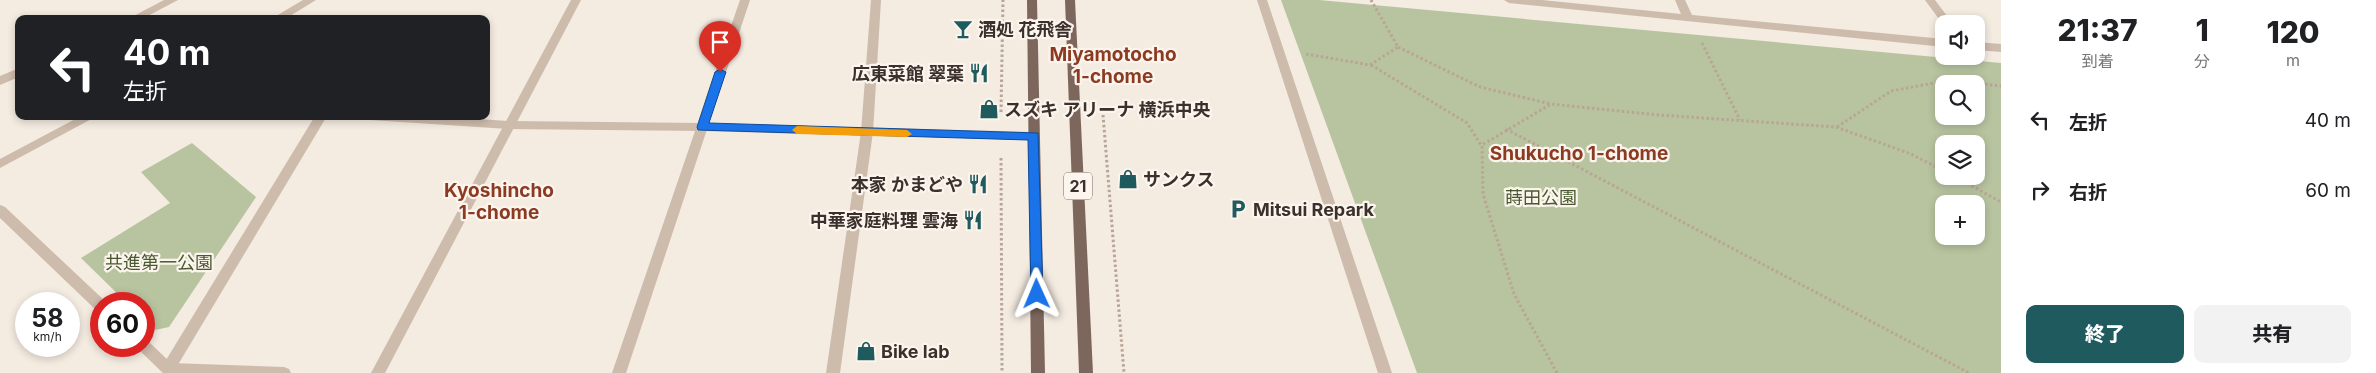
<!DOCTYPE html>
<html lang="ja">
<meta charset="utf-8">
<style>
:root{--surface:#fff;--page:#f2f2f2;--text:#202124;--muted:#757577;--accent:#1f5a5e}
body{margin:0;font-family:Inter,"Noto Sans JP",sans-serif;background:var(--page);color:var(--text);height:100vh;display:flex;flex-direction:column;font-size:19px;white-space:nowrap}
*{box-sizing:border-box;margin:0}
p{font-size:16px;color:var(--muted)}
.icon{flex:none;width:28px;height:28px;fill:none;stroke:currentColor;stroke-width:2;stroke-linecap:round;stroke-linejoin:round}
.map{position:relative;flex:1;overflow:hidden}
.drawer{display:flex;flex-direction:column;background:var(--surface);width:375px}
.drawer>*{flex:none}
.top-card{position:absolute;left:15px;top:15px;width:475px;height:105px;border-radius:10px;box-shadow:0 2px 8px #0003;background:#202124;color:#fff;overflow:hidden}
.buttons{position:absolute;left:1935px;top:15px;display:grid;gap:10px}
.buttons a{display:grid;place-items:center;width:50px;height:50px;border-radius:10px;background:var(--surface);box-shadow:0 2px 8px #0003;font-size:25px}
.speed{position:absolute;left:15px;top:292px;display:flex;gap:10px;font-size:25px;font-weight:700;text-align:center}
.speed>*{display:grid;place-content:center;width:65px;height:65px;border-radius:50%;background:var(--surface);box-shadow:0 2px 8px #0003;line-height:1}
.speed small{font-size:12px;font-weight:400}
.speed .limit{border:8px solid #d22;background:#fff;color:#111}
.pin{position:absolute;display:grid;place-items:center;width:42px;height:42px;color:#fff;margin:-51px -21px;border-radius:50% 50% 50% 0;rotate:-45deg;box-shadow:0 0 5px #0007}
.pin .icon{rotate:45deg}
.me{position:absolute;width:55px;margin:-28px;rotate:359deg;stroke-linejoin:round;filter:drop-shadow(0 0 4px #0008)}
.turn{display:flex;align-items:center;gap:18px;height:105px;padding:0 25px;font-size:22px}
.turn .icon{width:65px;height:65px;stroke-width:2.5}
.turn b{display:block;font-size:35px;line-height:42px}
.eta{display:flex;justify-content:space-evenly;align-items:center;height:85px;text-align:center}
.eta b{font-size:30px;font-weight:800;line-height:35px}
.button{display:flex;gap:10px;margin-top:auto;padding:10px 25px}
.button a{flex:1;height:58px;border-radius:10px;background:var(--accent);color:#fff;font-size:20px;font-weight:800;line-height:58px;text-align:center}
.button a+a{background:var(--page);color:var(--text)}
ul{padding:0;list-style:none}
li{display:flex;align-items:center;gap:15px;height:70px;padding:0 25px}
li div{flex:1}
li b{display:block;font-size:19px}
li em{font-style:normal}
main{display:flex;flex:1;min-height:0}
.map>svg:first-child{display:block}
</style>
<main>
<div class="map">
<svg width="2001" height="373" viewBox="0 0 2001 373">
<rect width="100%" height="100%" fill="#f4ebe1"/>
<g fill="#b8c4a0" fill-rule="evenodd">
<path d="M1281,0H1319L2001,63V373H1417ZM1944,84H1976V116H1944ZM1944,144H1976V176H1944ZM1944,204H1976V236H1944Z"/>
<path d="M192,143L256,197L169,327L155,330L144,319V304H128L81,258L170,203L141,172Z"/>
</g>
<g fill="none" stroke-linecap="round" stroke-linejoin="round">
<g stroke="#b9a596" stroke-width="3" stroke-dasharray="2.5 2.5" stroke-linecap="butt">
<path d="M1702,43L1740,120"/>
<path d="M1398,47L1480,87L1551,104"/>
<path d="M1306,54L1370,65L1398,47L1371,0"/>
<path d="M1371,65L1467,123L1481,145"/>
<path d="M1001,112L1003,0"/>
<path d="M1103,115L1124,373"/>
<path d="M1837,127L1891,91L1950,80L2001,86"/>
<path d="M1506,129L1969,373"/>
<path d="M1001,158L1002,373"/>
<path d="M1954,176L2001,202"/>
<path d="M1557,373L1514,294L1483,194L1482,145L1551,104L1659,115L1836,127L1911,154L1944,171"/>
</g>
<g fill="#cdbbac" fill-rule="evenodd">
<path d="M164,0H178L142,19H128Z"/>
<path d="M303,0H316L285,19H271Z"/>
<path d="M19,68V77L0,85V76Z"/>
<path d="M81,116H97L0,168V159Z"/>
<path d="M315,116H327L173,373H163L161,369L163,365Z"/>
<path d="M364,116H436L508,121L702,123L1034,132L1040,136L1034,140L702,131L508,129L370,120Z"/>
</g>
<g fill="#cdbbac" fill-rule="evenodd">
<path d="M571,0H581L385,373H371Z"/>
<path d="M740,0H750L626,373H612Z"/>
<path d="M871,0H881L873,132L840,373H826L861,132Z"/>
<path d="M1257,0H1267L1392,373H1378Z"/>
<path d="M1504,0H1542L1681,14L1675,0H1685L1692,15L1944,39V47L1509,3Z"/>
<path d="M1925,0H1935L1953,24H1944V26Z"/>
<path d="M1976,42L2001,44V52L1976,50Z"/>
<path d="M0,205L5,207L106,302L107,304H101V311L96,310L0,218Z"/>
<path d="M144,340L149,342L171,363L284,367L289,369L291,373H163L139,350L137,346H144Z"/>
</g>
<g fill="#7d675c" fill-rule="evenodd">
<path d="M1027,0H1037L1045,373H1031Z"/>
<path d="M1065,0H1075L1093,373H1079Z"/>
</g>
</g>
<path fill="#1a73e8" stroke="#114b97" d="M720,69L726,72L709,123L1038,133L1043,294L1041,297H1032L1031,294L1028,140L698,130L697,127L715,72Z"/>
<path fill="#f59e0b" d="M797,126L907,130L912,134L907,137L797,134L792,130Z"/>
<defs>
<symbol id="bar-bare" viewBox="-9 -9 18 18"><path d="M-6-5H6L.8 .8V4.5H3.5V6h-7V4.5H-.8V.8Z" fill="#1f5a5e" stroke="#fbf5ee" stroke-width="2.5" paint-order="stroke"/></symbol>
<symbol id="restaurant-bare" viewBox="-9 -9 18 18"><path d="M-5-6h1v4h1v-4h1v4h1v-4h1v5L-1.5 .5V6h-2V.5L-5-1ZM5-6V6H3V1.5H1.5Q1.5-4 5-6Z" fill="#1f5a5e" stroke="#fbf5ee" stroke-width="2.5" paint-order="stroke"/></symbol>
<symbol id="shop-bare" viewBox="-9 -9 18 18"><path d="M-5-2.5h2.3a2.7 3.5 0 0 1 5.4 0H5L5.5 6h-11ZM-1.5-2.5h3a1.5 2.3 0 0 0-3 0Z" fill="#1f5a5e" stroke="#fbf5ee" stroke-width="2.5" paint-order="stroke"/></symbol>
<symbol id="parking-bare" viewBox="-9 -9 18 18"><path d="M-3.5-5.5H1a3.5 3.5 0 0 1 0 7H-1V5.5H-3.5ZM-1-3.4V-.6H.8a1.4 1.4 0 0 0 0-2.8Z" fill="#1f5a5e" stroke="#fbf5ee" stroke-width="2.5" paint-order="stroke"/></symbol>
</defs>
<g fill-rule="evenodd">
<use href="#bar-bare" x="949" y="15" width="28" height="28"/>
<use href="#restaurant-bare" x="965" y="59" width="28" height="28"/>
<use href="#shop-bare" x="975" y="95" width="28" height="28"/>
<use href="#shop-bare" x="1114" y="165" width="28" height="28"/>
<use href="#restaurant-bare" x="964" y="170" width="28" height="28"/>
<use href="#parking-bare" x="1224" y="195" width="28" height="28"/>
<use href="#restaurant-bare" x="959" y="206" width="28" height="28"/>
<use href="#shop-bare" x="852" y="337" width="28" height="28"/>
</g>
<g text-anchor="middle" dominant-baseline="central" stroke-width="4.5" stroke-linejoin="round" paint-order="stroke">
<rect fill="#fbf5ee" stroke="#756b66" stroke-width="1" x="1064" y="172.5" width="28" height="27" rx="4"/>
<g font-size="16" font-weight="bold" fill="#3b302b">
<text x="1078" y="186">21</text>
</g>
<g font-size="18" font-weight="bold" fill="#3b302b" stroke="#fbf5ee" text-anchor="start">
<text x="978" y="29">酒処 花飛舎</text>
<text x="964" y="73" text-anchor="end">広東菜館 翠葉</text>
<text x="1004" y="109">スズキ アリーナ 横浜中央</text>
<text x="1143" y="179">サンクス</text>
<text x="963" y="184" text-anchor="end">本家 かまどや</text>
<text x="1253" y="209">Mitsui Repark</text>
<text x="958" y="220" text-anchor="end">中華家庭料理 雲海</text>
<text x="881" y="351">Bike lab</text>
</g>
<g font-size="18" fill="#4a5a2e" stroke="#fbf5ee">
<text x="1541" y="197">蒔田公園</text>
<text x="159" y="262">共進第一公園</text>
</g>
<g font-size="19" font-weight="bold" fill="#8c3b22" stroke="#fbf5ee">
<text x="1113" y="54">Miyamotocho<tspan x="1113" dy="22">1-chome</tspan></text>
<text x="1579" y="153">Shukucho 1-chome</text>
<text x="499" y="190">Kyoshincho<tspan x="499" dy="22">1-chome</tspan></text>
</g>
</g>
</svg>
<div class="buttons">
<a><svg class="icon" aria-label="sound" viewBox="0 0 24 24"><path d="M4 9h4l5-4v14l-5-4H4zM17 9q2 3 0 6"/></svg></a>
<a><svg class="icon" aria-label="search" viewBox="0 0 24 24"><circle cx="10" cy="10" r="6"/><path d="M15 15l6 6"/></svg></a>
<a><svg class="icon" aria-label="layers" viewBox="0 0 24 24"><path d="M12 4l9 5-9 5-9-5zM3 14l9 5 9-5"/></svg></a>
<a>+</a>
</div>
<div class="speed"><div>58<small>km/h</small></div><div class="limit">60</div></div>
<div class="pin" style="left:720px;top:72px;background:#d93025"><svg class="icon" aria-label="arrive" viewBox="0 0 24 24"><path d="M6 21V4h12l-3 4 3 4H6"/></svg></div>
<svg class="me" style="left:1037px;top:294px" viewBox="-20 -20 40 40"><path d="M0-17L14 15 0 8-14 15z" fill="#1a73e8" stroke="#fff" stroke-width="4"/></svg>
<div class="top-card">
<div class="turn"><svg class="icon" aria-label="left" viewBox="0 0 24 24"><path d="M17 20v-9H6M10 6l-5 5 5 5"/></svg><div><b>40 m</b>左折</div></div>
</div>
</div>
<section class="drawer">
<div class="eta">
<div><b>21:37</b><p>到着</p></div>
<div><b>1</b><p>分</p></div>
<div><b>120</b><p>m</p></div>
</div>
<ul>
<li><svg class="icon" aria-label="left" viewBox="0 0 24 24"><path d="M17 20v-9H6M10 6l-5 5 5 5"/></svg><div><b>左折</b></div><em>40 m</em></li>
<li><svg class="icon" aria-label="right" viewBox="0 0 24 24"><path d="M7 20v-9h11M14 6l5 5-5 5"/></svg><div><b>右折</b></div><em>60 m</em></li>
</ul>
<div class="button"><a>終了</a><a>共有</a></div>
</section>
</main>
